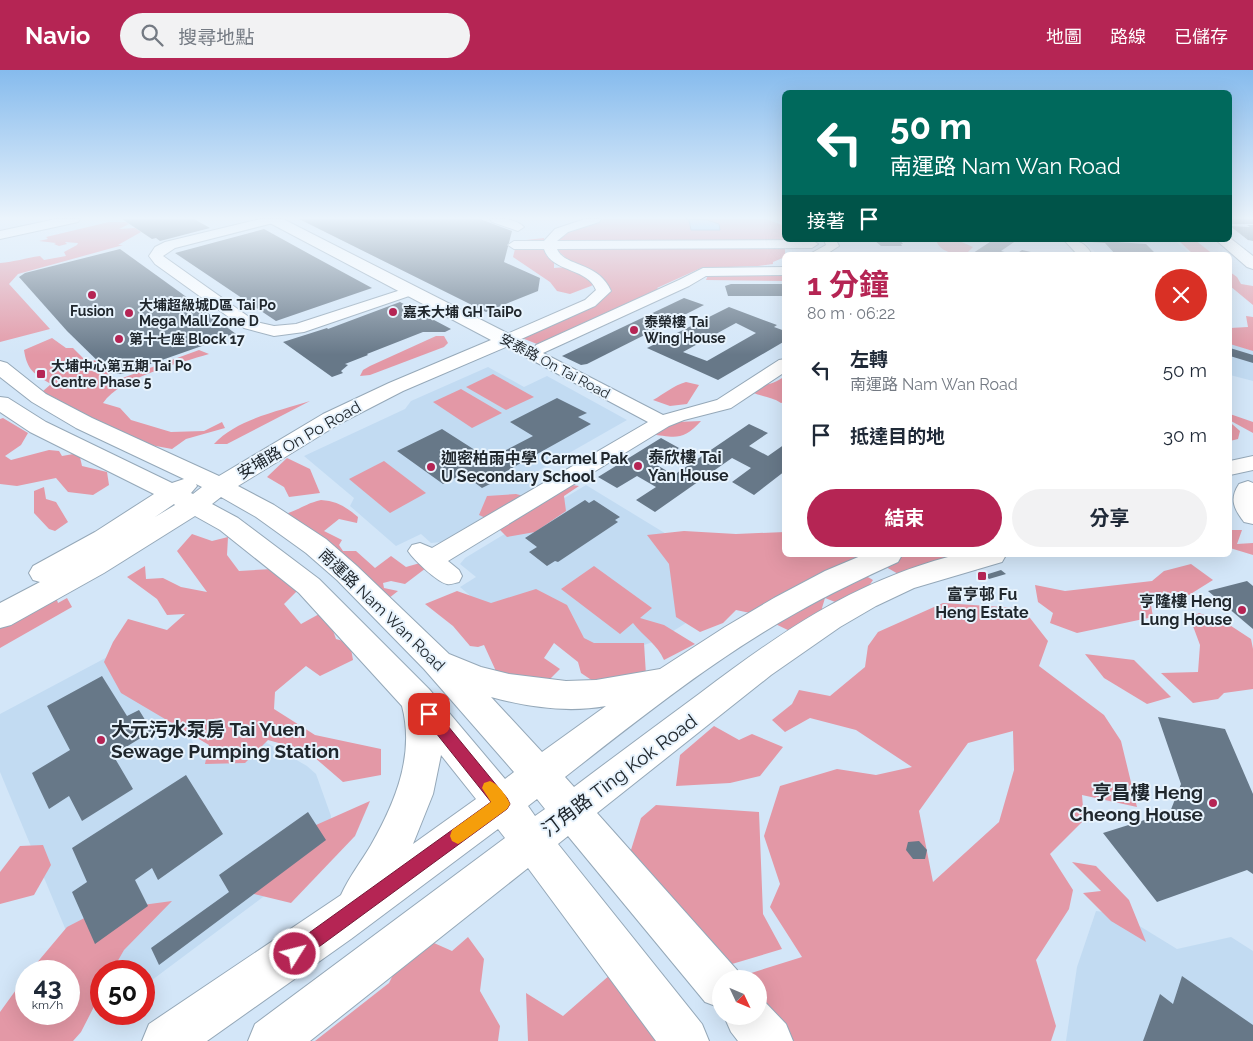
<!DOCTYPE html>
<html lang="zh-TW">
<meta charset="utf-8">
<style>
:root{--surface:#fff;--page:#f2f2f3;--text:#1f2937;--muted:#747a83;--accent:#b52554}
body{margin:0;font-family:Raleway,"Noto Sans TC",sans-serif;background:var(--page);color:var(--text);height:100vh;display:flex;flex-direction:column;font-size:19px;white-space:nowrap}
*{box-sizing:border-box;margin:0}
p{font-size:16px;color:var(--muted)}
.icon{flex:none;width:28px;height:28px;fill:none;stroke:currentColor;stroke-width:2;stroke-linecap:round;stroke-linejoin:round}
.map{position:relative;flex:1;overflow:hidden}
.side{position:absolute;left:782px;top:182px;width:450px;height:305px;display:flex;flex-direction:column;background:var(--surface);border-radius:8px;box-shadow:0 5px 20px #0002}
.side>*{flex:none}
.banner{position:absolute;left:782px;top:20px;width:450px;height:152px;border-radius:8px;box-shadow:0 5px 20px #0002;background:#00695c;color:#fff;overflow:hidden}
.needle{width:32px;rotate:134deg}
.controls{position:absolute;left:712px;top:900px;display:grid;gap:10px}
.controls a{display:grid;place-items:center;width:55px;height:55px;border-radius:50%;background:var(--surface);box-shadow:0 5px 20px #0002;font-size:25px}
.speed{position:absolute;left:15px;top:890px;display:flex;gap:10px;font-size:25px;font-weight:700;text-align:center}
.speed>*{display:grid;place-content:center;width:65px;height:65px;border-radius:50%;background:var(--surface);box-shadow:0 5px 20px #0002;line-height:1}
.speed small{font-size:12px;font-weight:400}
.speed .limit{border:8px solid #d22;background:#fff;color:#111}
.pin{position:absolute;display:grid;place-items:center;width:42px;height:42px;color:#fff;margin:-21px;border-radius:10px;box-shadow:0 2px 8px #0006}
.me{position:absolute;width:55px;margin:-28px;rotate:54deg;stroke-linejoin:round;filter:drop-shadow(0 0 4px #0008)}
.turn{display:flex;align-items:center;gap:18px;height:105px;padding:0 25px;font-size:22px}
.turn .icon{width:65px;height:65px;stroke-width:2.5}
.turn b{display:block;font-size:35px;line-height:42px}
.then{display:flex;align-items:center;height:48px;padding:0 25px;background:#0003;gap:10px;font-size:19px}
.round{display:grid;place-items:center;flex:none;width:52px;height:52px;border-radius:26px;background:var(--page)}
.headline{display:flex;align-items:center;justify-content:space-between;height:85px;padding:0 25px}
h1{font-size:30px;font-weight:700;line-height:38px;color:var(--accent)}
.primary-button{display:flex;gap:10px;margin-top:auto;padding:10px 25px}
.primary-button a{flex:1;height:58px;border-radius:30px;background:var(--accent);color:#fff;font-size:20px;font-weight:700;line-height:58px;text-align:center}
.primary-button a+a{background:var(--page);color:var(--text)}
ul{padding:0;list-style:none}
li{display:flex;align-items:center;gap:15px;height:65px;padding:0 25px}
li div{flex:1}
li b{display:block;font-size:19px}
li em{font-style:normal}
header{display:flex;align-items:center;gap:30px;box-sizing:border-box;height:70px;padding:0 25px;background:var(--accent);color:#fff}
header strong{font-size:24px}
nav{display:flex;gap:28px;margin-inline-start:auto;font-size:18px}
.search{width:350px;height:45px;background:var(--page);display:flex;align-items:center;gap:12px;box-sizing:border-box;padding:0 18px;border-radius:28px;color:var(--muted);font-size:19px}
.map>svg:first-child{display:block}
</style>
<header>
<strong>Navio</strong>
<div class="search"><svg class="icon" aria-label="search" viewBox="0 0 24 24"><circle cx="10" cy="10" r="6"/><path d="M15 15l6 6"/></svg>搜尋地點</div>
<nav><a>地圖</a><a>路線</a><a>已儲存</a></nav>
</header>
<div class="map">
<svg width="1253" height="971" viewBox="0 0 1253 971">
<rect width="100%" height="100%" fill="#d3e6f8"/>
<g fill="#c2dbf2">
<path d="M1083,170H1174L1192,185H1098Z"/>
<path d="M1230,258L1253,265V311L1230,305Z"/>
<path d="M488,297L524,317L547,306L627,350L527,407L539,414L442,472L431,473L421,464L396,476L350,436L354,428L304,386L405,339L411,331Z"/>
<path d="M586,415L686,476L743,517L659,570L626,581L595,586L488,541L460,517L476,507L460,494L465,488Z"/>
<path d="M130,575L200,683L241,658L307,696L316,704L331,746L329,763L271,821L144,916V901H101V944H106L102,947L0,702V644Z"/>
<path d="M1096,841L1120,844L1177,879L1231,867L1253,881V971H1066L1077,897Z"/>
</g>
<g fill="#e398a6" fill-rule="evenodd">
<path d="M604,149H766L785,156V170H791L785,177V187L773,192V194L758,196L701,198L657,218L666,225L562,264L564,262L537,274L522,268L607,217L559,194L567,189C564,186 560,183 558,180C549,163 594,152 604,149Z"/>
<path d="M109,152H126L129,154L119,159L135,158L141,162L118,175H123L18,204L9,214L50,259L0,272V193C14,192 26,188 40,186L44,190L66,186L64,182L77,175L78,173L65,172L67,174L59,176L54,174L56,173L39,171L48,169L46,167Z"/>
<path d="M544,168L546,185L554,192V198L567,197L597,212L591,216L570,224L557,221L550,212L513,187L517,171Z"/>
<path d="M936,170H957L973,177L965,185C954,183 940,183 936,170Z"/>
<path d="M1178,170H1195L1214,185H1194Z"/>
<path d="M1230,202L1237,207L1241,214L1253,216V235L1230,216Z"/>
<path d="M708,205H782L785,207V211L706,210Z"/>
<path d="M1246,246L1253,247V281L1230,274V258L1248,257Z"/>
<path d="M436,266H444L448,273L444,277L370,305L360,306L363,300L370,296Z"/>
<path d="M52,268L66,278H73L85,290L108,291V302L117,310L199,280L209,284C180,293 121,307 103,333L120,338L131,350L171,362L204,361L222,352L225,358L186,369L172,379L129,371L53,336L57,329L42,322L51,314C34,304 27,300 24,280Z"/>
<path d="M493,304L534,327L506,340L466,317Z"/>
<path d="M785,306V332L781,333C771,326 760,327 750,321L751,316C765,316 774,314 785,306Z"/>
<path d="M686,312L699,315L687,334L670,336L653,330C664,324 674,315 686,312Z"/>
<path d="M461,319L502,343L472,358L433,332Z"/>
<path d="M310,331L227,374H214C237,349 279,341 310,331Z"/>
<path d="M1230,344L1253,352V363L1231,351L1232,354L1240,361L1238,369L1230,371Z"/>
<path d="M3,348L28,363L21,375L5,386L11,390L49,380L59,381L62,386L79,383L82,396L107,402L109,415L93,425L68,422L56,408L17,416L0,414V349Z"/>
<path d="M701,351C682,372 675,367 649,364L677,352Z"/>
<path d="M287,388L310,399L320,423L289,427L284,417L267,407Z"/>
<path d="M384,391L426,423L390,443L349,409Z"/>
<path d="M566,414L579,416L564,426L566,441L535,462L507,467L490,450L479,445L487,426L516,424L543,431Z"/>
<path d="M44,417L46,429L56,432L68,452L55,461L49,459L34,443V421Z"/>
<path d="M321,430C337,431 346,437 358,447L357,453L339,449L324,461L342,470L339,475L343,481H356L375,498L391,486L406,497L420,493L426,498L405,514L391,511L383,513L384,518L398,521L384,532L279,445C298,442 303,434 321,430Z"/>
<path d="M1230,460H1242L1237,474L1253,473V485L1230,478Z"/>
<path d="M684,461L736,464L785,462V485H865L861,503L873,510L853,539L825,528L822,538L828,555L794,563L755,544L736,540L723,553L700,562L676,547L669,494L647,465Z"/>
<path d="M192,464L212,471L228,467L227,485L239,501L272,499L298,520L284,534L301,554L321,543L330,552L336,569L350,573L353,590L320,606L306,596L275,622L274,639L315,665L381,679V705L343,712L307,681L268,670L245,693L205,694L209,675L121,623L104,592L113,572L128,549L167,560L185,544L167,545L157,529L127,507L145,496L146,509L163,508L181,517L207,522L177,481Z"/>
<path d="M898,485H954L955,486L916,514L886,497Z"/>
<path d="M1191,494L1213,510L1189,525L1150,529L1153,547L1077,563L1050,553L1053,543L1038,532L1035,515L1065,521L1152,511L1164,501Z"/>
<path d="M594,496L652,538L640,548L664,555L695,574L664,590C658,575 643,566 633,553L620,564L561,519Z"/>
<path d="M536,519L567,535L584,568L594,573H644L646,605L602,617L581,603L578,592L554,573L544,588L560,599L543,616L494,621L495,599L484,575L478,577L470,576L453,556L425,534L457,521L491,533Z"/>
<path d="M55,524L58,533L67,528L72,537L0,578V553Z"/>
<path d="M943,533L1019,538L1030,548L1048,571L1039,596L1104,645L1121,671L1137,737L1082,725L1084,750L1050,784L1073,820L1069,839L1036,890L1056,956L1051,971H777L759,946V909H732L802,887L770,837L780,814L764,766L780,716L837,699L876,705L912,697L856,660L810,648L785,662L772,650L792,634L799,620L830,626L865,597L868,576L878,562ZM1013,661L1014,700L999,752L933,812L919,741L968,673Z"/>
<path d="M1199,543L1225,552L1251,569L1253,579V619L1224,623L1218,629L1193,633L1161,603L1198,602L1200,575L1190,548Z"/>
<path d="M1085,584L1134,590L1171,627L1147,634L1104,608Z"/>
<path d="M714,656L739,670L752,664L783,677L760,706L730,713L676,716L680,685Z"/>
<path d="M370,731L355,766L291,833L246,822L256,786L316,755Z"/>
<path d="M656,735L759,742L763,844L782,879L732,894L700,885L625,799L641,748Z"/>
<path d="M43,775L51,795L34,825L0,834V802L20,776Z"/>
<path d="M1072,792L1096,796L1129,830L1146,872L1111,851L1083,823L1101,821Z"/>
<path d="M172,831L124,880L112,901H101V923L81,962L73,971H0V942L26,906V944H69V901H30L67,857L98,841Z"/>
<path d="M468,867L484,889L480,921L500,956L498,971H315L389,913L401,889L425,869L452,881Z"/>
<path d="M619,897L672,971H528L526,923L563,946Z"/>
</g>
<path fill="#94c6f4" stroke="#7196b8" d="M686,149L707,150L719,154L720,160H691L689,150Z"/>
<g fill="#677888" fill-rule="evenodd">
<path d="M122,149H194L210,158L160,171L156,168L152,169Z"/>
<path d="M299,149H480L512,161L504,192L540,208L538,221L486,242Z"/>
<rect x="1230" y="149" width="23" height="5"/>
<path d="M1247,155H1253V171L1248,170L1230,156L1250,157Z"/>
<path d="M264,159L313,186L372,218L276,251L175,183Z"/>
<path d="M874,170H900L903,174H901L902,176H881Z"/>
<path d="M993,170H1017L1001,181L1015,185H970Z"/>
<path d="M1089,170H1115L1117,172L1146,174L1157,185H1116L1105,173L1091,172Z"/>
<path d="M120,179L181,223L236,264L122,304L110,303L67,261L19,207L25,203Z"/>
<path d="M1022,180L1040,184V185H1015Z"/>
<path d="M731,214H785V226H728L725,216Z"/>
<path d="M684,228L704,235L587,294L581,295L562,286Z"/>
<path d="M400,232L451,259L445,262H423L367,284L368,285L345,294L348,295L341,301L343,303L332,307L283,272L327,258L328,259Z"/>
<path d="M729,237L777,255L774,257L785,261V271L718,310L647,278ZM736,253L756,263L707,291L683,282Z"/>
<path d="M1230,278L1253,285V293L1230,286Z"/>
<path d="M557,328L587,343L578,347L591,354L487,412L490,414L482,418L463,404L443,414L397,381L442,359L489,389L533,366L510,352Z"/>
<path d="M749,354L768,363L749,376L768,386L785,374V401L754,425L732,412L751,398L732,388L655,442L636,430L656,417L637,406L617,418L598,407L661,368L679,378L655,394L674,405Z"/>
<path d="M585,430L589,433L594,430L620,447L615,450L618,452L558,492L555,491L547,496L529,482L537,477L525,468Z"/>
<path d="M1001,500L1006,504L989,509L985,505Z"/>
<path d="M1247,511L1253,516V559L1208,521Z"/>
<path d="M102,606L127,646L139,640L152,661L113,685L133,719L82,751L69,726L49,739L32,703L70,680L47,636Z"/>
<path d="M1158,647L1225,659L1253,724V804L1247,800L1157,832L1103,763L1170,742L1181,714Z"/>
<path d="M186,705L223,764L158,810L152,798L135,810L148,836L95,874L72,822L87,812L72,778Z"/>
<path d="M308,742L326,770L159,895L151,878L229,822L219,805Z"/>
<path d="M919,771L927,780L925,789H913L906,780L908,772Z"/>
<path d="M1182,906L1253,955V971H1143L1160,924L1173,934Z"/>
</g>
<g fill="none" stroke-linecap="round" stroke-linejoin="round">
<defs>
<g id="street">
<path d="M260,149H279L277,152L175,178L163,186L256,252L274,256L296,254L410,217L415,218L417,221L415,224L304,262L274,266L244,258L155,194L149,186L155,177L165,172Z"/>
<path d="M490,149C501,148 516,149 524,157L518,161L492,152Z"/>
<path d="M585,149H601L599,152L568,162L557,171L812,170L818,174L812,178L557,179C564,197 598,191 611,221L595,236L519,270L534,278L536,275L679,210L703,198L785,197V205L706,206L689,216L543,283L663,345L717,330L779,290L785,289V302L731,338L684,350L669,356L448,491L459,500L462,506L459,512C454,513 451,515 447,514C437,512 414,490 408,481L412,475L420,473L432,478L648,352L500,273L498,270L500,267L585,230L596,220C587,197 552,203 544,179H514L508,175L514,171H544L555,159Z"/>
<path d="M824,170H836L839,176L825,185H808L826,175Z"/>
<path d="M1064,170C1078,170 1085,172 1092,185H1078Z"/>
</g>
<g id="secondary">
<path d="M266,149H283L513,266L515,270L513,274L403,321L339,354L238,416L274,435L326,469L357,496L449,584L481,597L509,604L566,611L596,610L660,599L725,557L774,528L825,501L863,485H902L898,492C863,508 829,524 796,543C714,589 639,649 565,707L574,717C615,686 657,655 699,624C780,563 849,514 948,487L955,485H1006L1002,492L914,518L876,536L840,557L771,605L597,743L737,900L741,909H721V938L705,932L568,766L558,774L702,954L709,971H656L528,798L310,971H248L255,954L505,768L498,759L351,869L207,971H142L149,954L341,825C349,807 361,792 371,775C395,733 415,685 402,636L299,523L220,460L195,446L104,503L11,555L0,558V533L40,512L33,510L29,503L33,496L95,462L154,424L30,362L0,342V327L8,328L46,352L172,413L184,409L76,358L32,332L0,307V291L7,293L46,324L92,348L219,406L323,344L389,313L491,270L268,152ZM196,414L202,417L193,424L191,423L197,416ZM221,427L256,447L306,483L337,510L424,599L514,702L505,709L429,619L319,509L238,448L212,434ZM174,434L175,435L155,447ZM491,627C527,637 569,643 606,636L542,682ZM441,685L476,729L413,774L433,724ZM537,729L545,739L535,746L528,736Z"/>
<path d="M1230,168L1253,186V199L1247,197L1216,170H1230Z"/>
<path d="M1253,386V400L1230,405V391Z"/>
<path d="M1248,411L1253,413V454L1244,452C1234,439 1229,429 1239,414Z"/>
<path d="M759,928L763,930L786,954L793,971H738L731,962L724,946H759Z"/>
</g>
<path id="primary" d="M56,149H80L78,152L0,169V161Z"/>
</defs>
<use href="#street" stroke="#95a8b8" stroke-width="2"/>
<use href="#secondary" stroke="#95a8b8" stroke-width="2"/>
<use href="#primary" stroke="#95a8b8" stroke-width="2"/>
<use href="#street" fill="#fff" fill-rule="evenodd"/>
<use href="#secondary" fill="#fff" fill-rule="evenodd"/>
<use href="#primary" fill="#fff" fill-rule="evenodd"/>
</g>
<linearGradient id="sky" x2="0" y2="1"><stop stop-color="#86bbed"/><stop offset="0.52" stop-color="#ebf4fc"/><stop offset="1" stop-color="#ebf4fc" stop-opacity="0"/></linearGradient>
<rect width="1253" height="285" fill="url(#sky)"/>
<path fill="#b52554" stroke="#761837" d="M429,638L434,639L507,728L510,734L507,739L301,890L295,893L288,890L286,884L288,878L491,732L424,648L422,644L424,639Z"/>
<path fill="#f59e0b" d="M490,711C498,714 506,725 510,734L507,739L463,771L458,774L452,771L450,766L452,760L491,732L482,718L484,713Z"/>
<g fill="#b52554" stroke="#e7f3fd" stroke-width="2">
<circle cx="92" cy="225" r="5"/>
<circle cx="393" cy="242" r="5"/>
<circle cx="129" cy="243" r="5"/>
<circle cx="634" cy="260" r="5"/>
<circle cx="119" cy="269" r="5"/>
<rect x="36" y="299" width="10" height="10" rx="2.5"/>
<circle cx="638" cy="396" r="5"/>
<circle cx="431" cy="397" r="5"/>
<rect x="977" y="501" width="10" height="10" rx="2.5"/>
<circle cx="1242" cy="540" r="5"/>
<circle cx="101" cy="670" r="5"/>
<circle cx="1213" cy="733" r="5"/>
</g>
<g text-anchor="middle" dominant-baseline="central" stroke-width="4" stroke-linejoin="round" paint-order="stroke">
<g font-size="14" font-weight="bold" fill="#20272d" stroke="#e7f3fd" text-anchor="start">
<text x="139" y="235">大埔超級城D區 Tai Po<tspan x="139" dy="16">Mega Mall Zone D</tspan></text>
<text x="92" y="241" text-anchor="middle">Fusion</text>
<text x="403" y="242">嘉禾大埔 GH TaiPo</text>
<text x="644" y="252">泰榮樓 Tai<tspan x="644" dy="16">Wing House</tspan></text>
<text x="129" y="269">第十七座 Block 17</text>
<text x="51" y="296">大埔中心第五期 Tai Po<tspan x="51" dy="16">Centre Phase 5</tspan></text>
</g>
<g font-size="14" fill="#20272d" stroke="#e7f3fd">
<text transform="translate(555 296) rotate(28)">安泰路 On Tai Road</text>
</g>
<g font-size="16" fill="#20272d" stroke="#e7f3fd">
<text transform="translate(299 370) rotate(-30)">安埔路 On Po Road</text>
<text transform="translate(382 540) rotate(44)">南運路 Nam Wan Road</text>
</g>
<g font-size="16" font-weight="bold" fill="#20272d" stroke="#e7f3fd" text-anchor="start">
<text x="648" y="387">泰欣樓 Tai<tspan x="648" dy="18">Yan House</tspan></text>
<text x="441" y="388">迦密柏雨中學 Carmel Pak<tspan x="441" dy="18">U Secondary School</tspan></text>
<text x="982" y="524" text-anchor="middle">富亨邨 Fu<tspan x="982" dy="18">Heng Estate</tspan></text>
<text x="1232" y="531" text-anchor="end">亨隆樓 Heng<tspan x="1232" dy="18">Lung House</tspan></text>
</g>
<g font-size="19" font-weight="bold" fill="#20272d" stroke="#e7f3fd" text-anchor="start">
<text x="111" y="659">大元污水泵房 Tai Yuen<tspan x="111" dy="22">Sewage Pumping Station</tspan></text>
<text x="1203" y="722" text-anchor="end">亨昌樓 Heng<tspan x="1203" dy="22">Cheong House</tspan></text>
</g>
<g font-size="19" fill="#20272d" stroke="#e7f3fd">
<text transform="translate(619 705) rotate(-37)">汀角路 Ting Kok Road</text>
</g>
</g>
</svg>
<div class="controls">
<a><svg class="needle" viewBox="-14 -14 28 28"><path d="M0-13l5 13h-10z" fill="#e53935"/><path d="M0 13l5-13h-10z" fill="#747a83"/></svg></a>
</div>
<div class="speed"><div>43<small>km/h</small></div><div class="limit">50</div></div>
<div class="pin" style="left:429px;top:644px;background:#d93025"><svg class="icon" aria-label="arrive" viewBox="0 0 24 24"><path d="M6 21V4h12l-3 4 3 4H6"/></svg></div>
<svg class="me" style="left:295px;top:884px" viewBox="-20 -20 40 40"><circle r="17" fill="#b52554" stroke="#fff" stroke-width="3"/><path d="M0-11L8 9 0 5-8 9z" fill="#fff"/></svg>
<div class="banner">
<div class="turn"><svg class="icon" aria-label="left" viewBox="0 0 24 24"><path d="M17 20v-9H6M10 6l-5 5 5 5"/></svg><div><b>50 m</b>南運路 Nam Wan Road</div></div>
<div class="then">接著<svg class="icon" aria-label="arrive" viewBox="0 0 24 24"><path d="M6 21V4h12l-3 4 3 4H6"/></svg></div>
</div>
<section class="side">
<div class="headline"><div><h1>1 分鐘</h1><p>80 m · 06:22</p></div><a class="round" style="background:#d93025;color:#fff"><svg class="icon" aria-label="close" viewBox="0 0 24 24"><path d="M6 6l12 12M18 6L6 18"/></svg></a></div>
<ul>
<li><svg class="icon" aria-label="left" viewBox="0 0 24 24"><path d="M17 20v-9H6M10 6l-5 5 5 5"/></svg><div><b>左轉</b><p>南運路 Nam Wan Road</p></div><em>50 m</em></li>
<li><svg class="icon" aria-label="arrive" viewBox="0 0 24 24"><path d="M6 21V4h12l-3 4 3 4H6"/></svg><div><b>抵達目的地</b></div><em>30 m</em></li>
</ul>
<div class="primary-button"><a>結束</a><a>分享</a></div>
</section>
</div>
